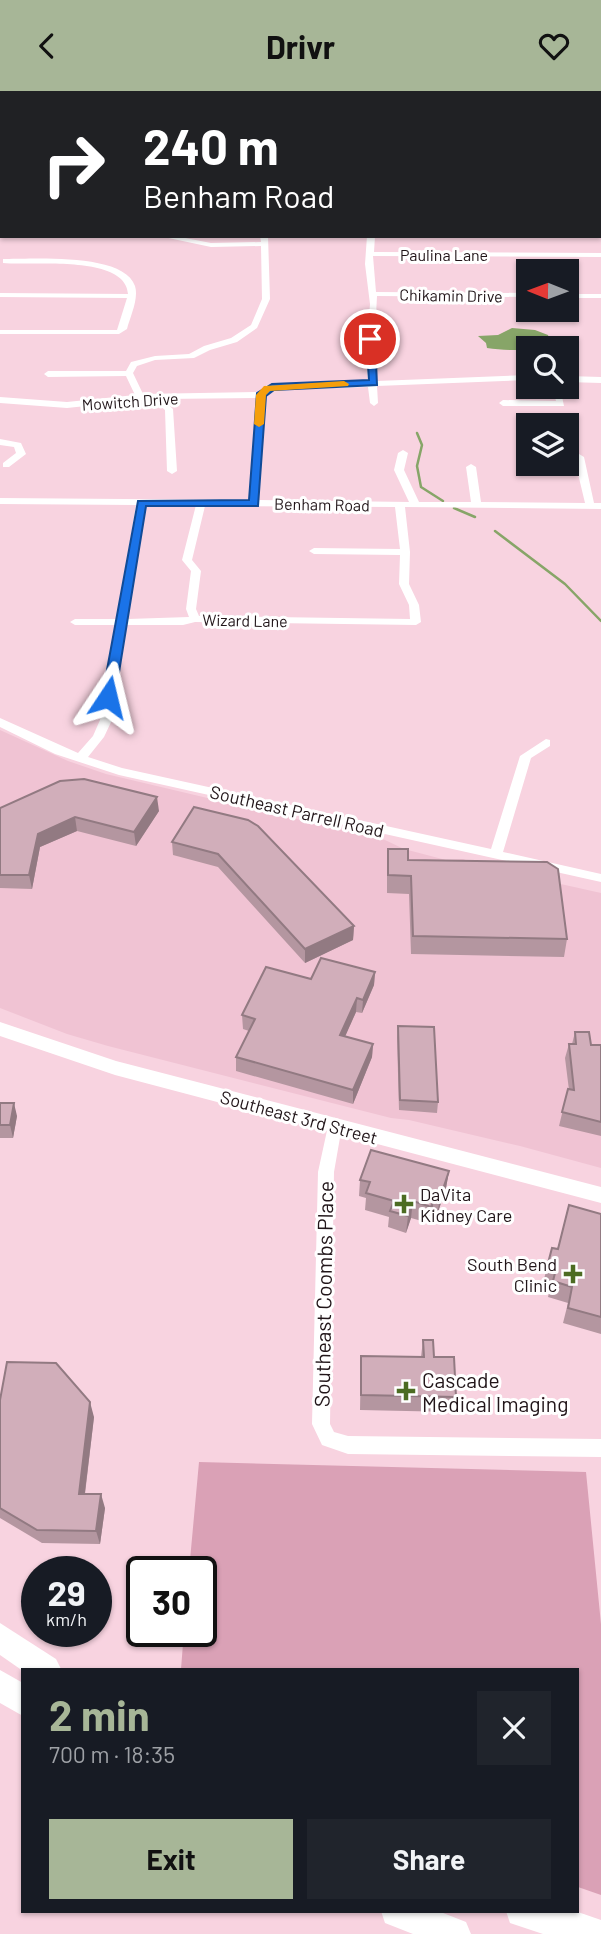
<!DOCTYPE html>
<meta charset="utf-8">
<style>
:root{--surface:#171b24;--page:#20242c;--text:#f1f3f6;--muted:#9ea1a6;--accent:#a7b697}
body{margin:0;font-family:Barlow,sans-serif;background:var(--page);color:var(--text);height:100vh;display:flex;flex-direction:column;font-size:26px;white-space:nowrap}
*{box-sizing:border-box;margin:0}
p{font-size:23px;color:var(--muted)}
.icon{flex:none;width:38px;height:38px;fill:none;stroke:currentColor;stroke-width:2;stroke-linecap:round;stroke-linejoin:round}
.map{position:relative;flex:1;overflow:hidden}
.panel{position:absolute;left:21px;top:1577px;width:558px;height:245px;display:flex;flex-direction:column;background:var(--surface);border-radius:0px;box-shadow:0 2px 5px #0004}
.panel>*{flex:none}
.banner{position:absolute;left:0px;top:0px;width:602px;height:147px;box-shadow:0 2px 5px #0004;background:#202124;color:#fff;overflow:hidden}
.needle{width:46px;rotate:271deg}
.fabs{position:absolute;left:516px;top:168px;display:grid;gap:14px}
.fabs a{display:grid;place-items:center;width:63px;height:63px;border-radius:0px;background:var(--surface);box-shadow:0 2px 5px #0004;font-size:35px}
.speed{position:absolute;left:21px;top:1465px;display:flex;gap:14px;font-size:35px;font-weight:700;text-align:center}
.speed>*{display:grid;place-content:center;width:91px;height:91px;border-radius:50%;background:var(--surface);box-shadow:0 2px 5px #0004;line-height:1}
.speed small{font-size:18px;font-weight:400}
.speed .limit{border:4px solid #111;border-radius:10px;background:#fff;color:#111}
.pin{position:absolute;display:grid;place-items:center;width:60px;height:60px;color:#fff;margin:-30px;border:4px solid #fff;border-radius:50%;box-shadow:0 2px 7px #0007}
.me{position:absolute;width:77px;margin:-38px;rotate:10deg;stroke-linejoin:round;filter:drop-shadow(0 0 5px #0008)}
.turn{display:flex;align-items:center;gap:24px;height:147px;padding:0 28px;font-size:32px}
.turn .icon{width:91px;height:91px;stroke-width:2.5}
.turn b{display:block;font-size:49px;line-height:60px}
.round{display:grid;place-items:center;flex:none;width:74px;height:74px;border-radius:0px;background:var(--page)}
.headline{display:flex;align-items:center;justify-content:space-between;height:119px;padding:0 28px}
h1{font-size:42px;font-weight:700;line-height:52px;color:var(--accent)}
.button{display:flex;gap:14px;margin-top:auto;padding:14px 28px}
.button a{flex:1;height:80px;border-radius:0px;background:var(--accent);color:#111;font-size:28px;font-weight:700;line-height:80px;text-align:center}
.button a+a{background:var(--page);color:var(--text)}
header{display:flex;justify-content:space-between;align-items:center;height:91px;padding:0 28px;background:var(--accent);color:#111;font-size:32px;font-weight:700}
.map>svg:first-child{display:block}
</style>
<header><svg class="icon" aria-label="back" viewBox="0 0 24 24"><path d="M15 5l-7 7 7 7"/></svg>Drivr<svg class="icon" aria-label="heart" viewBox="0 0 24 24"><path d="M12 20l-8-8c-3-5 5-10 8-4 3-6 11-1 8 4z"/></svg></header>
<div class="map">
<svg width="601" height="1843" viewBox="0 0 601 1843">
<rect width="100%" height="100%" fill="#f8d3e0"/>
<path fill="#f0c3d3" d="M0,639L68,670L106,683L385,749L404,758L446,769L463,768L484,776L601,802V1077L520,1055L409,1029L391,1027L108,955L67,943L0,917Z"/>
<path fill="#daa1b6" d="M199,1371L586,1381L601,1533V1804L578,1796V1578H181L184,1540H201V1480H189Z"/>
<path fill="#87a568" d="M512,237L535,239L548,244L550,250C533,261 507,260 487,257L486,252L478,245L498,244Z"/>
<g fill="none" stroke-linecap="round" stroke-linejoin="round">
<g stroke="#87a568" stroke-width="2.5">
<path d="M417,342L422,354L417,375L421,396L443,410"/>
<path d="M454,417L475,426"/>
<path d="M495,440L565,493L601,530"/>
</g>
<g fill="#fff" fill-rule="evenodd">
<path d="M29,0H35L28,2Z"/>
<path d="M86,0H92L85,2Z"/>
<path d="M142,0H148L141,2Z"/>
<rect x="175" y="0" width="6" height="2"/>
<path d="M236,0H243L234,2Z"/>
<path d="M323,0H329L330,2H324Z"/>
<rect x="362" y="0" width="6" height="2"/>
<rect x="458" y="0" width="6" height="2"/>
<path d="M525,0H531L532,2H526Z"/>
<rect x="600" y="8" width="1" height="6"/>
<rect x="0" y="19" width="2" height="4"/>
<rect x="600" y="33" width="1" height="4"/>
<path d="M2,63V70H0V64Z"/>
<rect x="600" y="85" width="1" height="4"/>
<rect x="0" y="108" width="2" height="4"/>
<rect x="600" y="118" width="1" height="4"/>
<path d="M159,145H175L211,152L261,151L260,145H268L270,208L257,237L237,251L210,259L194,267L155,269L137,275L133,282L143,303L259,301L267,294L368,291L366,262L370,213L365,173L367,145H375L374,161L601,162V166L373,165L376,201L528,202V206L377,205L374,262L377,290L528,284V289L377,295L378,312L374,315L370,312L368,296L269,299L265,304L259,409L409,411L394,379L398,362L403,359L408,362L404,379L419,411H471L466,376L471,373L476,376L481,411L585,412L574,366L579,363L584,366L594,412H601V418L405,416L410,461L409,493L419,514L421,531L416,534L195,531L183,534H127L112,629L104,646L88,666L122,677L491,758L520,665L546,648L550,649V655L531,667L503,761L601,783V791L119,684L55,663L0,636V627L78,662L93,645L100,629L116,534H75L70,531L75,528H117L136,414L0,413V407L249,409L257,307L162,308L173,318L177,380L172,383L167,380L165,319L152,308L67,317L0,312V306L67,311L135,304L126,285L48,286L44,283L48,280H126L131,271L155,265L189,263L204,255L231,247L251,234L262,208L261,155L211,156ZM145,414H196L182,469L191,480L186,518L189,526L128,528ZM205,415L395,416L400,458L314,457L309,460L314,463L400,464L399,493L409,514L410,528L199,525L196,518L201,480L192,469Z"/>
<path d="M6,168C35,168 124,162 135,195C139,208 130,226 127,238L119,243H0V239H117L127,207L0,206V202L128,203C126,163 31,175 3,172V168Z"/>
<rect x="567" y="203" width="34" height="4"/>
<path d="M567,285L601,286V292L567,291Z"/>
<path d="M552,296H560L564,315H503L499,312L503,309L556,310Z"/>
<path d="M0,348L21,352L26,363L9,376H3V372L16,362L14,356L0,354Z"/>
<path d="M335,1029L340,1031L342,1035L334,1081L330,1333L334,1341L348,1345L601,1348V1366L348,1363L322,1354L312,1333L318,1081L328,1035L330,1031Z"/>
</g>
<path fill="#fff" fill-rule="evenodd" d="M0,931L116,970L601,1096V1112L115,984L0,945Z"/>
<g fill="#fff" fill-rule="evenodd">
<path d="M0,1532L56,1568L61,1578L23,1580L0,1564Z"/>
<path d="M0,1579L23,1592V1625L0,1612Z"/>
<path d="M381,1820H438L466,1831L471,1843H413L385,1832Z"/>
<path d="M506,1820H575L601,1829V1843H543L510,1832Z"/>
</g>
</g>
<g fill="#b496a0">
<path d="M194,716L354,835L353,849L305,872L218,776L173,764L172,751Z"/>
<path d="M0,717L159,720L136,755L77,740L40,756L32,798L0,797Z"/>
<path d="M388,758L408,769L567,848L564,866L411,863L409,803L387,802V776Z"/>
<path d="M375,881L374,894L362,922L356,921L345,945L373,953L372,966L353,1013L236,980V966L249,940L243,938L242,924L311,888Z"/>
<path d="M398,935L438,1011L437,1022L399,1019L397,946Z"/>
<path d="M575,941L591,954H601V1045L559,1035L568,998L569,999L565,967L569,953H572Z"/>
<path d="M0,1012L17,1025L13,1047H0Z"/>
<path d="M449,1080L446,1097L437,1124L432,1123L429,1132L411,1127L406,1142L388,1136L389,1126L365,1119L366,1107L359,1105L360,1089Z"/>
<path d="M601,1123V1243L563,1232L568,1212L548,1206L551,1194L543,1192L552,1157L558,1158Z"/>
<path d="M423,1249L456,1306L453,1321L360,1319L361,1265L421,1266Z"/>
<path d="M0,1309L94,1326L85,1403L105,1417L100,1453L42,1452L0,1427Z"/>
</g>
<g fill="#927a82">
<path d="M157,706L159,720L136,755L134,741Z"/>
<path d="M75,726L77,740L40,756L32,798L29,784L38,743Z"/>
<path d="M354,835L353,849L305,872V858Z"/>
<path d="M375,881L374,894L362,922L363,909Z"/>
<path d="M357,907L356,921L340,957V944Z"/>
<path d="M373,953L372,966L353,1013V999Z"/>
<path d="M14,1012L17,1025L13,1047L10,1034Z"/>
<path d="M449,1080L446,1097L437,1124L440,1107Z"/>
<path d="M434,1106L432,1123L429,1132L431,1116Z"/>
<path d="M413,1110L411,1127L406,1142L408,1125Z"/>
<path d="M90,1311L94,1326L83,1417L79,1403Z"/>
<path d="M101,1403L105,1417L100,1453L96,1440Z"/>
</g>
<g fill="#d1aeba" stroke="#927a82" stroke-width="2">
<path d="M84,688L157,706L134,741L75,726L38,743L29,784H0V717L60,690Z"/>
<path d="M194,716L248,729L258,735L354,835L305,858L218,763L172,751Z"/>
<path d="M388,758H408V769L547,771L558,778L567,848L413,845L411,785L388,784Z"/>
<path d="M321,867L375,881L363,909L357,907L340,944L373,953L353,999L236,966L255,928L242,924L266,876L311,888Z"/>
<path d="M398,935L434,936L438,1011L400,1009Z"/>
<path d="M575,941H589L591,954H601V1031L562,1021L568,998L574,999L569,953H576Z"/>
<path d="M0,1012H14L10,1034H0Z"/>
<path d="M371,1059L449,1080L440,1107L434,1106L431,1116L413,1110L408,1125L390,1120L394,1110L366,1102L370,1091L360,1089Z"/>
<path d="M569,1114L601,1123V1226L568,1217L572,1196L553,1190L556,1178L547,1176L552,1157L558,1158Z"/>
<path d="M423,1249H433L434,1266H454L456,1306L361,1304V1265L424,1266Z"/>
<path d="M7,1271L56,1272L90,1311L79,1403H101L96,1440L37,1439L0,1417V1309Z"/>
</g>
<path fill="#1a73e8" stroke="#114b97" stroke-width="2" d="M370,245L375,248L377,294L274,299L266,305L258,415H146L115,606L113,609H104L102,606L138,410L249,409L257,302L272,293L369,289L366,248Z"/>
<path fill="#f59e0b" d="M344,290L349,293L348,295L270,300L266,304L264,333L259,336L254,333L256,304L264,295Z"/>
<g fill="#4c6c22" stroke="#fff" stroke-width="2.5">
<path d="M400.5 1102.5h7v7h7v7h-7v7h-7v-7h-7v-7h7z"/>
<path d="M569.5 1172.5h7v7h7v7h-7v7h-7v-7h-7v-7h7z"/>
<path d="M402.5 1289.5h7v7h7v7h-7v7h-7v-7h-7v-7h7z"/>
</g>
<g text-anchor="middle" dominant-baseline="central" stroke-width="6" stroke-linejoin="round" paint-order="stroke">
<g font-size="16" fill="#211519" stroke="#fff">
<text x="444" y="163">Paulina Lane</text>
<text transform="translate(451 204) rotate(1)">Chikamin Drive</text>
<text transform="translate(130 310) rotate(-4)">Mowitch Drive</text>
<text transform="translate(322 413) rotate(1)">Benham Road</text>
<text transform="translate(245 529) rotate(1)">Wizard Lane</text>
</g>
<g font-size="18" fill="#211519" stroke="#fff">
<text transform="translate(297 720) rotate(13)">Southeast Parrell Road</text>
<text transform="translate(299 1026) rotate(15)">Southeast 3rd Street</text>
</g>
<g font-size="18" fill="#211519" stroke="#fff" text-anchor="start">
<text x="420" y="1103">DaVita<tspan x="420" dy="21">Kidney Care</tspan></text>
<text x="557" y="1173" text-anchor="end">South Bend<tspan x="557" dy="21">Clinic</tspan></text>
</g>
<g font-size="21" fill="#211519" stroke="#fff">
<text transform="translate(323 1203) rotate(-89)">Southeast Coombs Place</text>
</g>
<g font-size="21" fill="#211519" stroke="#fff" text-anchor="start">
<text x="422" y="1288">Cascade<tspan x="422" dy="24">Medical Imaging</tspan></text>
</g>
</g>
</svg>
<div class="fabs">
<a><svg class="needle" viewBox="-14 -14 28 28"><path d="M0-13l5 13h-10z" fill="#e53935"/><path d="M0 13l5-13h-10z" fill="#9ea1a6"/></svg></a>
<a><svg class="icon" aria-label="search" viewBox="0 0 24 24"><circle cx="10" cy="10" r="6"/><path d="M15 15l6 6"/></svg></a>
<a><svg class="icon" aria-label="layers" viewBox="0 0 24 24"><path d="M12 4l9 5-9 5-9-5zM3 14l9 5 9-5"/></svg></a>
</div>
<div class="speed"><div>29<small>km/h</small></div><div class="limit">30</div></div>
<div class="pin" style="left:370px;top:248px;background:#d93025"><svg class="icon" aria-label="arrive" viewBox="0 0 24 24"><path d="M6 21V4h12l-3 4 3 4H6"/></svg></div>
<svg class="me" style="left:108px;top:606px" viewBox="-20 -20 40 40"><path d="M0-17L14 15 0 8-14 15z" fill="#1a73e8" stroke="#fff" stroke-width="4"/></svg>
<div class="banner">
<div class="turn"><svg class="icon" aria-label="right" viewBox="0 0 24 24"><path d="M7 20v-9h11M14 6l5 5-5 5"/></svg><div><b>240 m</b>Benham Road</div></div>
</div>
<section class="panel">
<div class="headline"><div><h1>2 min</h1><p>700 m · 18:35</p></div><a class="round"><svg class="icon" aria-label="close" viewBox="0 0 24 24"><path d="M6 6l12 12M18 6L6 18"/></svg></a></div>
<div class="button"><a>Exit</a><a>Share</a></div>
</section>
</div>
